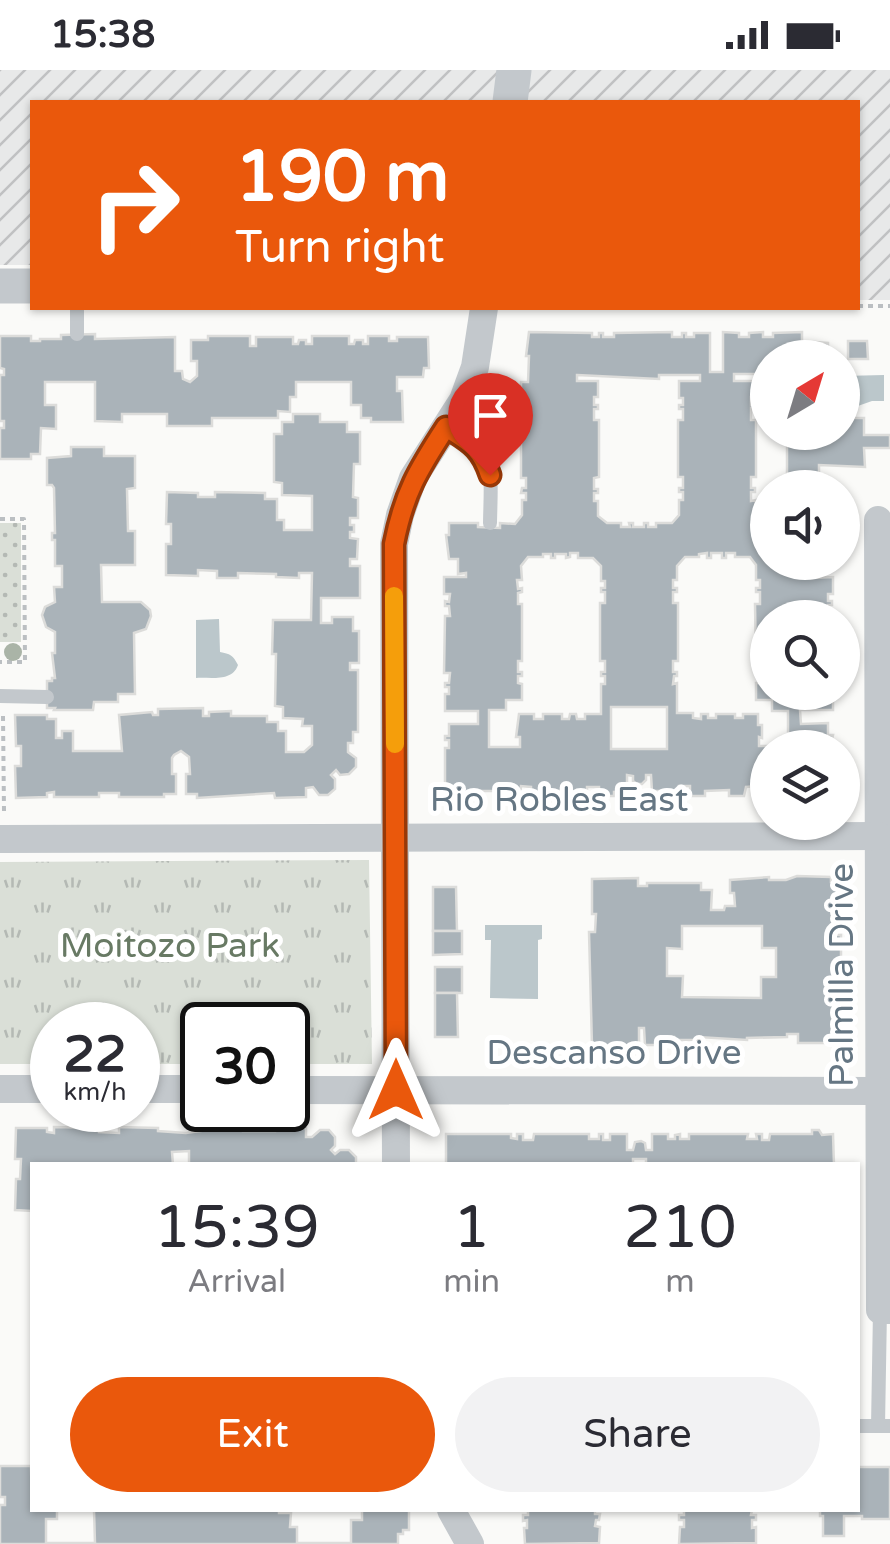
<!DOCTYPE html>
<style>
:root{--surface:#fff;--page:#f2f2f3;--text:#2b2b33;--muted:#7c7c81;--accent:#ea580c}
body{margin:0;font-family:"Varela Round",sans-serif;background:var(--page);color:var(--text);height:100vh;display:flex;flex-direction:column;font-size:38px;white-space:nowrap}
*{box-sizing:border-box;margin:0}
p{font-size:32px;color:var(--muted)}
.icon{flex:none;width:55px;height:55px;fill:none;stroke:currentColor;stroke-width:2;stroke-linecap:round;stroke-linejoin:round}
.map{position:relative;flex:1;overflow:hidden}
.drawer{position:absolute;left:30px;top:1092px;width:830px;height:350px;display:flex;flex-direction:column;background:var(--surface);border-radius:0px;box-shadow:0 2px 8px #0004}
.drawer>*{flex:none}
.hud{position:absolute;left:30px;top:30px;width:830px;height:210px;border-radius:0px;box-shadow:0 2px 8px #0004;background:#ea580c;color:#fff;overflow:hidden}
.needle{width:65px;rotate:38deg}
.tools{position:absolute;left:750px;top:270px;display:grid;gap:20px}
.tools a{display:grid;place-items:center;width:110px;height:110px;border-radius:50%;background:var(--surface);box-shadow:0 2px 8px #0004;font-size:50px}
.speed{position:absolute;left:30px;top:932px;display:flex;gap:20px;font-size:50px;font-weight:700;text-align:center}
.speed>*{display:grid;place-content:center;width:130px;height:130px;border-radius:50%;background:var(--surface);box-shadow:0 2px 8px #0004;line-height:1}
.speed small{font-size:25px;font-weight:400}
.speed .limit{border:5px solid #111;border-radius:15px;background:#fff;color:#111}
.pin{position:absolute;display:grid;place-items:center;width:85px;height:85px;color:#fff;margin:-102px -42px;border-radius:50% 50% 50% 0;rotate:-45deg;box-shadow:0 0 10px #0007}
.pin .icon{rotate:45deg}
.me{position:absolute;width:110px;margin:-55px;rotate:0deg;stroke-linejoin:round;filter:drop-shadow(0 0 8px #0008)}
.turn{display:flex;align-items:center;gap:35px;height:210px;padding:0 40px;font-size:45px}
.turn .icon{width:130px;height:130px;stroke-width:2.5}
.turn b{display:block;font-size:70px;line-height:85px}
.eta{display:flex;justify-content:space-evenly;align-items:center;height:170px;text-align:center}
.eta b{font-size:60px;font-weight:600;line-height:70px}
.primary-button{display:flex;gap:20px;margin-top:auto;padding:20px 40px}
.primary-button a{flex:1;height:115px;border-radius:60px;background:var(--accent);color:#fff;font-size:40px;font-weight:600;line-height:115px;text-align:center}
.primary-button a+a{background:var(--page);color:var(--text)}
.status{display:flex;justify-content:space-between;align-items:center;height:70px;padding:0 50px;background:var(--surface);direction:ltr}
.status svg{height:28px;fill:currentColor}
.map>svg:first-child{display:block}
</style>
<div class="status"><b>15:38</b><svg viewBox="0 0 49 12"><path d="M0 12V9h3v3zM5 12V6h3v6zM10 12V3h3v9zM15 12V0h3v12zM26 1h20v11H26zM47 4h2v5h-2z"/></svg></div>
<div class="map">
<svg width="890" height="1474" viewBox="0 0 890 1474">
<defs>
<pattern id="industrial-furrows" width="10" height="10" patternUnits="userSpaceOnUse" patternTransform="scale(2.5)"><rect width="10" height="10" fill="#e8e9e9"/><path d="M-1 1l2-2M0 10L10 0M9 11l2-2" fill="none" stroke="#c0c1c2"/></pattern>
<pattern id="grass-dots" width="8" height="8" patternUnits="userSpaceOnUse" patternTransform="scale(2.5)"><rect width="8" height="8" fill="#dadfd7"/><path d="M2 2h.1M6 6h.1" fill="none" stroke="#b4b9b4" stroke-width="1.8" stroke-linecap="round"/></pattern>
<pattern id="park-tufts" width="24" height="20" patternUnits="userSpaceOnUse" patternTransform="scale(2.5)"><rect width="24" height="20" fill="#dadfd7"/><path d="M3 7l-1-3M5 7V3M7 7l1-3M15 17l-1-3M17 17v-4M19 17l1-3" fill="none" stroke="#b4b9b4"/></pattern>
</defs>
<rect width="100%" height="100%" fill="#fafaf8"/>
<path fill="url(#industrial-furrows)" d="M0,0H890V230H858V32H32V195H0Z"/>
<rect fill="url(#grass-dots)" x="0" y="453" width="21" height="119"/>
<path fill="url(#park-tufts)" d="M369,790L372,994H288V955H202V994H138V955H52V994H0V792Z"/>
<g fill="#bbc7cb">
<path d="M884,305V331H872L855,337L843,332V306Z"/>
<path d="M219,549L220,582C230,584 233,585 238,595C232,612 212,607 196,608V550Z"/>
<path d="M485,855H542V869L538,870V929L490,928L491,870H485Z"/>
</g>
<g fill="#aab3b9" stroke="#dcdcda" stroke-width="2.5" fill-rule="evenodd">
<path d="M529,262L592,263V267H599V263H603V267H614V263L672,262V267H682V263H686V267H694V263H710V302H723V262L739,263V267H749V263L763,262V267H773V263L802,262V274H805V286L802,288H768V304H734V311H755V327H751V335H755V339L751,338V350H756V407H751V418H755V422H751V431L756,430L755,445L762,453H768V492H820L822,500L818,504H813V508L833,507V524H828V531H832V535H828V545H832V548H768V622L833,623V640H800L801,654L828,653V665H833L832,669H828L829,677L832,678H768V725H757V716L746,717L744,726H729V720L705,721V726H690V716H679V725H664V721H652L651,705H646V710L642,714H637L633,711V706L627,705V721L614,722V726H599V717H587V726H572V721H548L547,726H531V717L521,716L520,726H506V721H469V724L445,721V678H449V670H445V666H449V654H478V641H445V624H449V617H445V613H449L450,603H444L445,546H450L449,536H445V531L449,532L450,524H444V507H466V503L458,504V489H449L446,465H449V453H478V457L500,458V453L515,454L522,445V430H526V423H521L522,418H526V408H521V350H526V339H522V335H526V327H521V312H528L529,286H526ZM577,305L659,309V305H700V311H679V328H683V335H679V339H683V350H678V407H683V418H679V422H683V430H679V445L672,453H656V457H648V453H644V457H633V453H629L630,457H621V453H607L598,446V431H594V423H598V419H594V408L599,407V350H594V339H598V335H594V327H598V311H577ZM570,483H578V488H593L601,496V511H605V518H601V522H605V533H600V591H605V602H601V606H605V614H601V644H585V649H577L576,644H570L569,649H562V644H543V649H534V644H519L516,667H520V677H489V640H506V630H522V614L518,613V606H522V602H518V591H522V534H518V523L522,522V518L518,519L517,510H522L521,496L528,487H543V484H551V488H555V484H566V488L570,487ZM707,483V488H711V483H722V488H726V483H735V487H750L756,495V510H760V518H756V522H760V534H755L756,591H760V602H756V606H760V613H756V630H772V641H788V676H759V667L762,668V655H758V644H743V648H735V644H716V648H708V644H701V649L693,648V643H677V613L673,614L674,606H677V602H673V591H678V533H673V522H677V518H673V510H677V496L685,487H699V484ZM611,637H667V679H611Z"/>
<path d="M95,264V269L175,267V301H182L183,309L190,312L197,306V291H191V270H208V266H250V276H256V267H293V274H298L299,270H306V274H312V266H349V274H354L355,270H363V274H368V266H389V271H397V267H428L429,298H424L423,307H397V321H402L403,352H371V348H361V335H351V312H296V327H290V342L278,341V348H212V356H167V344H122V352L95,351V312H45V335H56V359L41,358L40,384H31V389H0V358H4V351H0V305H4V299L0,298V266H31V271H40V269H61V265Z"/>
<path d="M848,271H867L868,289H848Z"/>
<path d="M814,272L828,273V288H815Z"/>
<path d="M293,344H320V352H347V362H360V394H354L353,427L358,428V448H350V455H354V462H350V468L358,469L357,489H350V496H360V528H321V553H332V547H353V561H359V593H350V600H358V662H353V673H348V682L356,688V697L349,704L340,705L336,700L331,705L335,709V719L328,725H319L313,717L306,718V727L275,728L274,723L197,728V724H186V704H190L189,687L181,681L174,685L172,688V704H176V724H164V727H119V723H99V727H54V722L47,723V727L16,728L15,696H21V676H16L15,645H47V649H56V668H62V661H73V681H122L119,645L152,642L153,645H158V639L203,638V646H209V642L231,641V646H267V652H278V661H286V682H304L312,675V656H302L303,649L283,648V637L275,636L276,584H272L273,550H311L312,503H299V508L276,507V504L238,503V508H217V501L198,500V506L166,505V474H171V454H166L167,422L198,423V427H215V422L265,423V429H277V450H284V460H312V426L282,425V413L274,412V364H282V352H293Z"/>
<path d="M842,348H864V365H890V378H864L865,397L819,395V418H787V362H842Z"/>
<path d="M71,377H104V386H135V418L127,419L128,461H135V495H101L102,532H141L150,540L151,546L146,559L134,563L135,624H118V632H94L93,640H54L55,638H47V611H52V608H55L52,583H55V562L46,557L42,545L45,537L55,532L54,517H62V496H55V470H52V463H55L54,418L52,415H47V388L71,386Z"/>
<path d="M797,806L831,807V812H839L837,865H841V920L837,919V943H839V973H798V964H787V967L747,968V970L699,967V970H674V967H660V975H645L644,958H639V976H592L589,862H595L596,844H592V809L638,808V816H647V813H701V820H712L711,840H724L725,836H735L734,823H730V810L769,807V810H786ZM682,856H762V878H776V907H761V928L682,927L683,906H667V878L682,879Z"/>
<path d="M433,817H456L457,861H433Z"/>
<path d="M433,861H462V884L433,885Z"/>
<rect x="435" y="897" width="27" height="26"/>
<path d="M435,923H457L458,967H435Z"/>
<path d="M54,1057L99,1058V1062L119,1063V1057L158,1058V1061L186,1063L201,1061V1057L243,1058V1061H275V1057L306,1058V1067H312L320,1060H329L335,1067V1076L331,1080L335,1084L340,1080H349L356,1087V1095H189V1081L172,1082L173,1095H32V1141L15,1140L16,1109H20L21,1089H15L16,1058H47V1062L54,1063Z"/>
<path d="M812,1060H819L822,1065L833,1064L834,1095H646V1089H633V1095H446V1064H511V1068L517,1069V1064H523V1070H533L534,1064H589V1069H599V1064H603V1070H610V1064H627V1080H633L635,1072L641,1071L645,1073L646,1080H652V1064H668V1069H675V1065L680,1064V1069H689V1064H748L747,1069H757L756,1064H762V1070H769L770,1064H812Z"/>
<path d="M0,1396H31L32,1440H57V1449H46V1473H95L94,1440H279V1443H291L290,1457H297V1473H351V1450H362V1440H409V1460H403V1464H398V1474H0V1435H5V1427H0Z"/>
<path d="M858,1397H890V1449H862V1446H844V1466H823V1446H820V1440H858Z"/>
<path d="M528,1440H595V1444H600L599,1450H596L595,1456L600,1457L599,1473L525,1474L524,1458H527V1450L523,1451V1445H528Z"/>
<path d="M684,1440H752L751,1445H756V1450H752V1458L756,1457V1473L679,1474L680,1457H684V1450H679V1445H684Z"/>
</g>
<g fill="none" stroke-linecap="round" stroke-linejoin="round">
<g stroke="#bbbfc2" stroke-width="4" stroke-dasharray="5 5" stroke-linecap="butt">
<path d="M858,236H890"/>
<path d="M0,449H24L25,592H0"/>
<path d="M3,646L4,741"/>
</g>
<g stroke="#c3c8cc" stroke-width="14">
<path d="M77,264V238"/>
<path d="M446,357C497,390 491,395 490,453"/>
<path d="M0,626L47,627"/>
<path d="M858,1356H890"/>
<path d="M878,1356L880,1240"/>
</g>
<g stroke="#c3c8cc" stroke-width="28">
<path d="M878,450L880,1240H890"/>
<path d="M0,769L879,766"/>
<path d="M0,1019H52"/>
<path d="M138,1019H202"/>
<path d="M288,1020L880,1021"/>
<path d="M396,1095L394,474L400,445L413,408L463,330L475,297L484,238"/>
<path d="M451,1440L470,1474"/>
</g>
<g stroke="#c3c8cc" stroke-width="35">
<path d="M510,32L514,0"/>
<path d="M0,216H32"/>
</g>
</g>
<circle fill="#aab4a7" cx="13" cy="582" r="9"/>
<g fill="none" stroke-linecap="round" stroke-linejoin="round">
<defs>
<path id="route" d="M396,1020L394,474C404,423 418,400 446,357C469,372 481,377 490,405"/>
</defs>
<use href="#route" stroke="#983908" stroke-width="25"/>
<use href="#route" stroke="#ea580c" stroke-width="18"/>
<path stroke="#f59e0b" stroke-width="18" d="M394,526L395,674"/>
</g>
<g text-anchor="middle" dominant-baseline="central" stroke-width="10" stroke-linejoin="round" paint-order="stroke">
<g font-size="35" fill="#657683" stroke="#fff">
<text x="559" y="730">Rio Robles East</text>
<text transform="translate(842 905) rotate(-90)">Palmilla Drive</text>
<text x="614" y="983">Descanso Drive</text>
</g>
<g font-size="35" fill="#687a64" stroke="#fff">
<text x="170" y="876">Moitozo Park</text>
</g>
</g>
</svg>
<div class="tools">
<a><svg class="needle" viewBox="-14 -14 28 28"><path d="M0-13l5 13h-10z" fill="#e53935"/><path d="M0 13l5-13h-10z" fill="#7c7c81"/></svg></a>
<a><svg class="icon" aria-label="sound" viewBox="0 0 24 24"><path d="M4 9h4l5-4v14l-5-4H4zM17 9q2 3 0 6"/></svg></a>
<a><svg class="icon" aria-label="search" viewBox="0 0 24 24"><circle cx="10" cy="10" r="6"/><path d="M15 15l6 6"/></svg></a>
<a><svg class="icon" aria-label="layers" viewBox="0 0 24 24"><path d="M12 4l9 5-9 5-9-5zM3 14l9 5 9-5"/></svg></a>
</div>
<div class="speed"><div>22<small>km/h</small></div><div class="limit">30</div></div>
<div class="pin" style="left:490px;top:405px;background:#d93025"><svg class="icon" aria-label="arrive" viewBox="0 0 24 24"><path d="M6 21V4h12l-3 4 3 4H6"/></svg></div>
<svg class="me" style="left:396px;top:1020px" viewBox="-20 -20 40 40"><path d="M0-17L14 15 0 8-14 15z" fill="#ea580c" stroke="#fff" stroke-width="4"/></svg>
<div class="hud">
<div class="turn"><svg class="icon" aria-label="right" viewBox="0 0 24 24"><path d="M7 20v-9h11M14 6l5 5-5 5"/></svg><div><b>190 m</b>Turn right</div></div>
</div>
<section class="drawer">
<div class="eta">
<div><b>15:39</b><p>Arrival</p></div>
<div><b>1</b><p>min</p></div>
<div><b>210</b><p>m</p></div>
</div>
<div class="primary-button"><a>Exit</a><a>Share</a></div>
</section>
</div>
